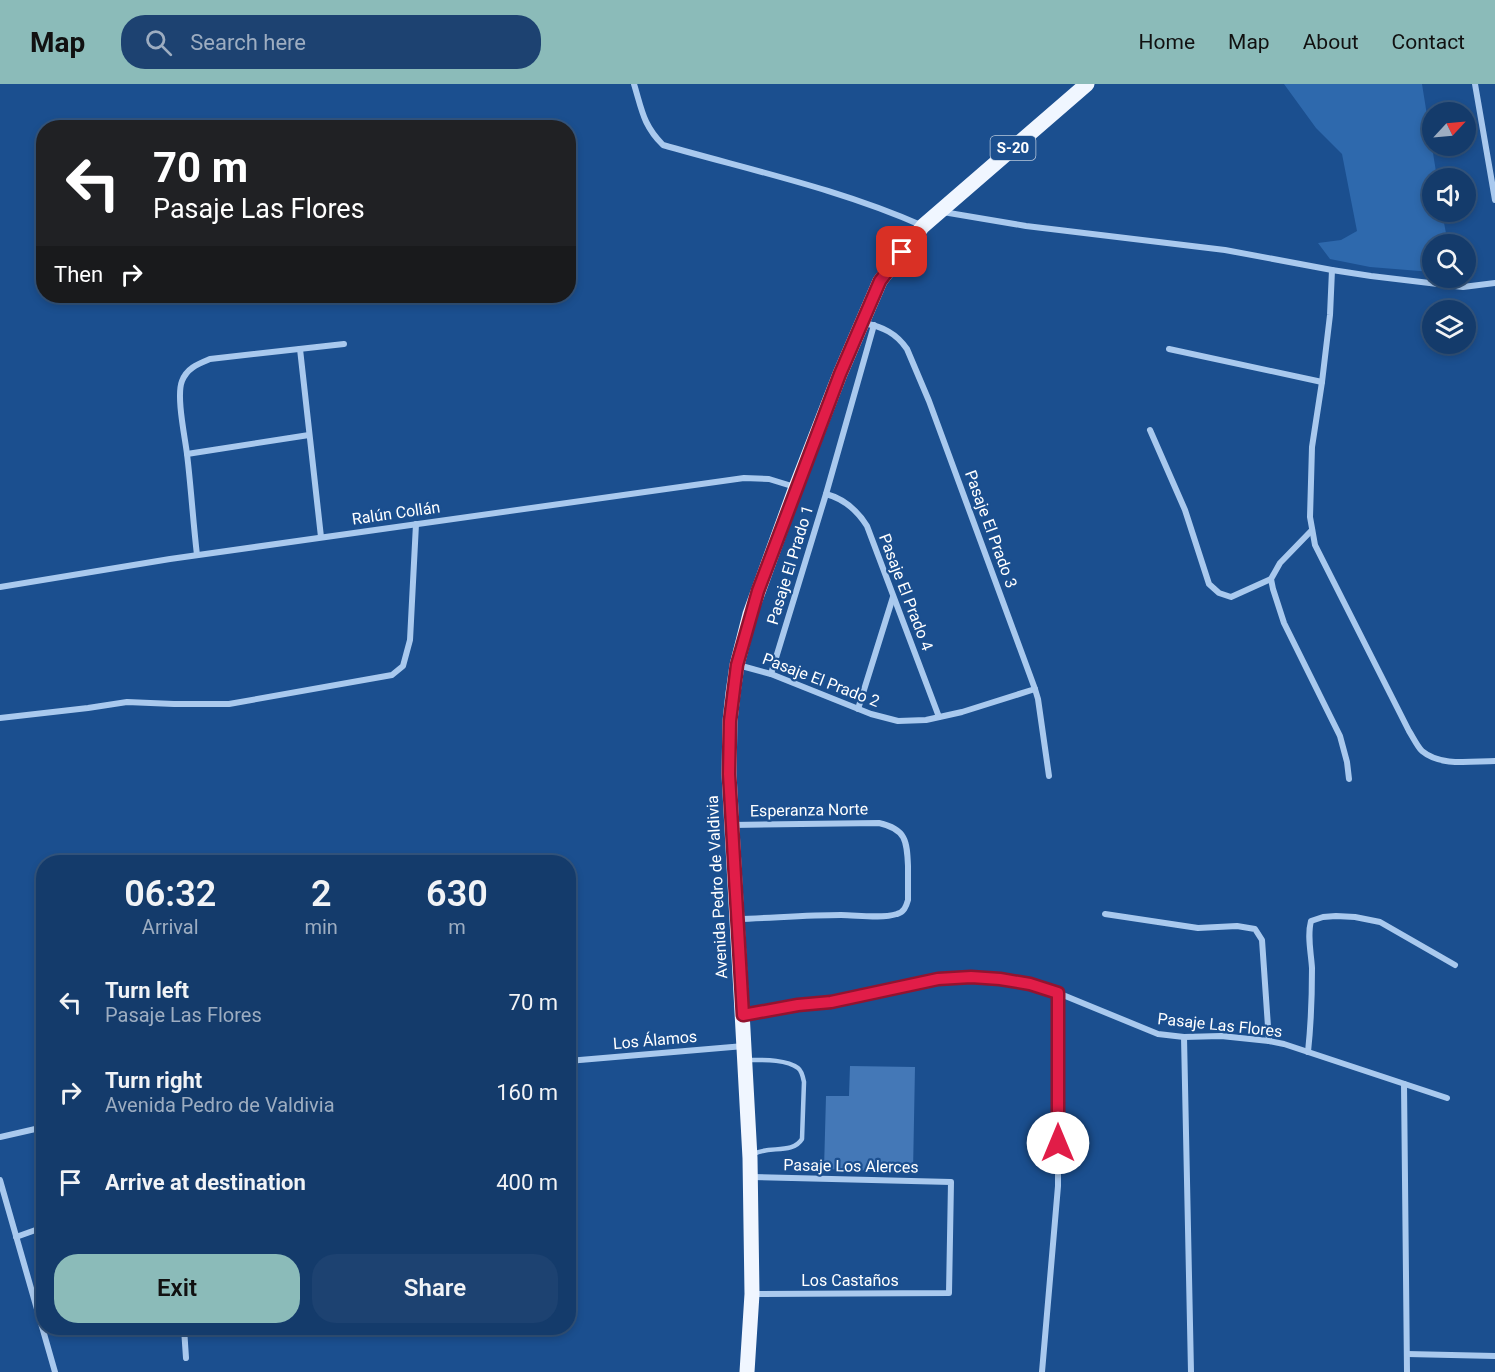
<!DOCTYPE html>
<meta charset="utf-8">
<style>
:root{--surface:#143b6b;--page:#1d4271;--text:#f1f3f6;--muted:#9dadc1;--line:#33557e;--accent:#8bbbb9}
body{margin:0;font-family:Roboto,sans-serif;background:var(--page);color:var(--text);height:100vh;display:flex;flex-direction:column;font-size:22px;white-space:nowrap}
*{box-sizing:border-box;margin:0}
p{font-size:20px;color:var(--muted)}
.icon{flex:none;width:33px;height:33px;fill:none;stroke:currentColor;stroke-width:2;stroke-linecap:round;stroke-linejoin:round}
.map{position:relative;flex:1;overflow:hidden}
.details{position:absolute;left:36px;top:771px;width:540px;height:480px;display:flex;flex-direction:column;background:var(--surface);border-radius:24px;box-shadow:0 3px 9px #0003,0 0 0 2px var(--line)}
.details>*{flex:none}
.top-card{position:absolute;left:36px;top:36px;width:540px;height:183px;border-radius:24px;box-shadow:0 3px 9px #0003,0 0 0 2px var(--line);background:#202124;color:#fff;overflow:hidden}
.needle{width:39px;rotate:64deg}
.controls{position:absolute;left:1422px;top:18px;display:grid;gap:12px}
.controls a{display:grid;place-items:center;width:54px;height:54px;border-radius:50%;background:var(--surface);box-shadow:0 3px 9px #0003,0 0 0 2px var(--line);font-size:30px}
.pin{position:absolute;display:grid;place-items:center;width:51px;height:51px;color:#fff;margin:-26px;border-radius:12px;box-shadow:0 3px 9px #0006}
.me{position:absolute;width:66px;margin:-33px;rotate:0deg;stroke-linejoin:round;filter:drop-shadow(0 0 4px #0008)}
.turn{display:flex;align-items:center;gap:21px;height:126px;padding:0 18px;font-size:27px}
.turn .icon{width:78px;height:78px;stroke-width:2.5}
.turn b{display:block;font-size:42px;line-height:51px}
.then{display:flex;align-items:center;height:57px;padding:0 18px;background:#0003;gap:12px;font-size:22px}
.eta{display:flex;justify-content:space-evenly;align-items:center;height:102px;text-align:center}
.eta b{font-size:36px;font-weight:600;line-height:42px}
.primary-button{display:flex;gap:12px;margin-top:auto;padding:12px 18px}
.primary-button a{flex:1;height:69px;border-radius:24px;background:var(--accent);color:#111;font-size:24px;font-weight:600;line-height:69px;text-align:center}
.primary-button a+a{background:var(--page);color:var(--text)}
ul{padding:0;list-style:none}
li{display:flex;align-items:center;gap:18px;height:90px;padding:0 18px}
li div{flex:1}
li b{display:block;font-size:22px}
li em{font-style:normal}
header{display:flex;align-items:center;gap:36px;box-sizing:border-box;height:84px;padding:0 30px;background:var(--accent);color:#111}
header strong{font-size:28px}
nav{display:flex;gap:33px;margin-inline-start:auto;font-size:21px}
.search{width:420px;height:54px;background:var(--page);display:flex;align-items:center;gap:15px;box-sizing:border-box;padding:0 21px;border-radius:24px;color:var(--muted);font-size:22px}
.map>svg:first-child{display:block}
</style>
<header>
<strong>Map</strong>
<div class="search"><svg class="icon" aria-label="search" viewBox="0 0 24 24"><circle cx="10" cy="10" r="6"/><path d="M15 15l6 6"/></svg>Search here</div>
<nav><a>Home</a><a>Map</a><a>About</a><a>Contact</a></nav>
</header>
<div class="map">
<svg width="1495" height="1288" viewBox="0 0 1495 1288">
<rect width="100%" height="100%" fill="#1b4f8f"/>
<path fill="#2e69ad" d="M1284,0H1422L1437,94H1432V128H1442L1448,160H1432V188L1370,183L1330,175L1318,159L1341,156L1357,147L1342,70L1316,44Z"/>
<path fill="#4478b7" d="M850,982L915,983L913,1088L824,1085L826,1012H849Z"/>
<g fill="none" stroke-linecap="round" stroke-linejoin="round">
<path stroke="#a9c9ee" stroke-width="4.5" d="M748,976C762,976 786,975 798,984C802,987 803,993 804,998L802,1055C792,1071 769,1061 754,1070"/>
<g stroke="#a9c9ee" stroke-width="6">
<path d="M634,0C642,26 643,41 663,61C750,86 840,105 923,142"/>
<path d="M1475,0L1495,116"/>
<path d="M943,128L1026,142L1225,166L1332,186L1371,192L1463,203L1495,199"/>
<path d="M1332,186L1330,231L1322,298L1312,363L1310,433L1315,461L1409,647C1413,653 1417,662 1422,667C1441,683 1472,677 1495,677"/>
<path d="M864,239C883,243 896,249 907,265L929,317L1035,605L1038,615L1049,692"/>
<path d="M300,265L321,453"/>
<path d="M1169,265L1322,298"/>
<path d="M1150,346L1185,426L1209,500L1219,509L1231,513L1271,495"/>
<path d="M187,370L309,351"/>
<path d="M826,410C845,415 857,426 867,442L939,633"/>
<path d="M1312,446L1280,479L1271,495L1273,505L1284,539L1340,652L1347,678L1349,695"/>
<path d="M197,471C193,437 191,403 187,370C185,353 176,312 182,297C187,284 198,280 210,275L344,260"/>
<path d="M0,503L170,475L744,394L769,395L795,403"/>
<path d="M738,581L771,590L871,630L898,637L926,636L962,628L1035,605"/>
<path d="M771,590L826,410L874,241"/>
<path d="M858,625L893,513"/>
<path d="M0,634L88,624L127,618L174,620H229L392,591L403,582L410,556L416,440"/>
<path d="M732,741L879,739C906,745 907,757 908,782C908,793 908,805 908,816C906,823 904,828 897,830C881,835 857,831 841,831C806,831 772,834 737,835"/>
<path d="M1105,830L1198,844L1237,842L1255,845L1262,856L1269,957"/>
<path d="M743,931L798,921L831,918L938,895L971,893L1000,895L1030,900L1058,909L1158,950L1184,953L1221,952L1269,957L1284,960L1447,1014"/>
<path d="M1184,953L1191,1288"/>
<path d="M1308,968C1311,940 1312,912 1312,884C1311,868 1307,852 1311,837L1323,833L1336,832L1355,833L1380,838L1455,881"/>
<path d="M568,977L744,962"/>
<path d="M1404,1000L1407,1288"/>
<path d="M0,1053L44,1043"/>
<path d="M750,1093L951,1098L949,1209L752,1210"/>
<path d="M0,1096L55,1288"/>
<path d="M16,1153L44,1143"/>
<path d="M184,1244L186,1274"/>
<path d="M1407,1270L1495,1272"/>
<path d="M1042,1288L1058,1102V909"/>
</g>
<path stroke="#f0f6ff" stroke-width="15" d="M747,1288L752,1210L750,1074L729,690L730,637L733,609L737,581L750,530L796,403L840,290L880,197L923,142L1087,0"/>
</g>
<g fill="none" stroke-linecap="round" stroke-linejoin="round">
<defs>
<path id="route" d="M902,168L880,197L840,290L758,507L737,581L730,637L729,690L743,931L798,921L831,918L938,895L971,893L1000,895L1030,900L1058,909V1059"/>
</defs>
<use href="#route" stroke="#92132f" stroke-width="15"/>
<use href="#route" stroke="#e11d48" stroke-width="10"/>
</g>
<g text-anchor="middle" dominant-baseline="central" stroke-width="4.5" stroke-linejoin="round" paint-order="stroke">
<rect fill="#1b4f8f" stroke="#bbcadd" stroke-width="1.5" x="990.5" y="52" width="45" height="24" rx="4.5"/>
<g font-size="15" font-weight="bold" fill="#fff">
<text x="1013" y="64">S-20</text>
</g>
<g font-size="16" fill="#fff" stroke="#1b4f8f">
<text transform="translate(396 429) rotate(-8)">Ralún Collán</text>
<text transform="translate(991 445) rotate(70)">Pasaje El Prado 3</text>
<text transform="translate(790 481) rotate(-73)">Pasaje El Prado 1</text>
<text transform="translate(906 508) rotate(69)">Pasaje El Prado 4</text>
<text transform="translate(821 596) rotate(21)">Pasaje El Prado 2</text>
<text transform="translate(809 726) rotate(-1)">Esperanza Norte</text>
<text transform="translate(717 803) rotate(-93)">Avenida Pedro de Valdivia</text>
<text transform="translate(1220 941) rotate(6)">Pasaje Las Flores</text>
<text transform="translate(655 956) rotate(-5)">Los Álamos</text>
<text transform="translate(851 1082) rotate(1)">Pasaje Los Alerces</text>
<text x="850" y="1196">Los Castaños</text>
</g>
</g>
</svg>
<div class="controls">
<a><svg class="needle" viewBox="-14 -14 28 28"><path d="M0-13l5 13h-10z" fill="#e53935"/><path d="M0 13l5-13h-10z" fill="#9dadc1"/></svg></a>
<a><svg class="icon" aria-label="sound" viewBox="0 0 24 24"><path d="M4 9h4l5-4v14l-5-4H4zM17 9q2 3 0 6"/></svg></a>
<a><svg class="icon" aria-label="search" viewBox="0 0 24 24"><circle cx="10" cy="10" r="6"/><path d="M15 15l6 6"/></svg></a>
<a><svg class="icon" aria-label="layers" viewBox="0 0 24 24"><path d="M12 4l9 5-9 5-9-5zM3 14l9 5 9-5"/></svg></a>
</div>
<div class="pin" style="left:902px;top:168px;background:#d93025"><svg class="icon" aria-label="arrive" viewBox="0 0 24 24"><path d="M6 21V4h12l-3 4 3 4H6"/></svg></div>
<svg class="me" style="left:1058px;top:1059px" viewBox="-20 -20 40 40"><circle r="19" fill="#fff"/><path d="M0-13L10 11 0 6-10 11z" fill="#e11d48"/></svg>
<div class="top-card">
<div class="turn"><svg class="icon" aria-label="left" viewBox="0 0 24 24"><path d="M17 20v-9H6M10 6l-5 5 5 5"/></svg><div><b>70 m</b>Pasaje Las Flores</div></div>
<div class="then">Then<svg class="icon" aria-label="right" viewBox="0 0 24 24"><path d="M7 20v-9h11M14 6l5 5-5 5"/></svg></div>
</div>
<section class="details">
<div class="eta">
<div><b>06:32</b><p>Arrival</p></div>
<div><b>2</b><p>min</p></div>
<div><b>630</b><p>m</p></div>
</div>
<ul>
<li><svg class="icon" aria-label="left" viewBox="0 0 24 24"><path d="M17 20v-9H6M10 6l-5 5 5 5"/></svg><div><b>Turn left</b><p>Pasaje Las Flores</p></div><em>70 m</em></li>
<li><svg class="icon" aria-label="right" viewBox="0 0 24 24"><path d="M7 20v-9h11M14 6l5 5-5 5"/></svg><div><b>Turn right</b><p>Avenida Pedro de Valdivia</p></div><em>160 m</em></li>
<li><svg class="icon" aria-label="arrive" viewBox="0 0 24 24"><path d="M6 21V4h12l-3 4 3 4H6"/></svg><div><b>Arrive at destination</b></div><em>400 m</em></li>
</ul>
<div class="primary-button"><a>Exit</a><a>Share</a></div>
</section>
</div>
